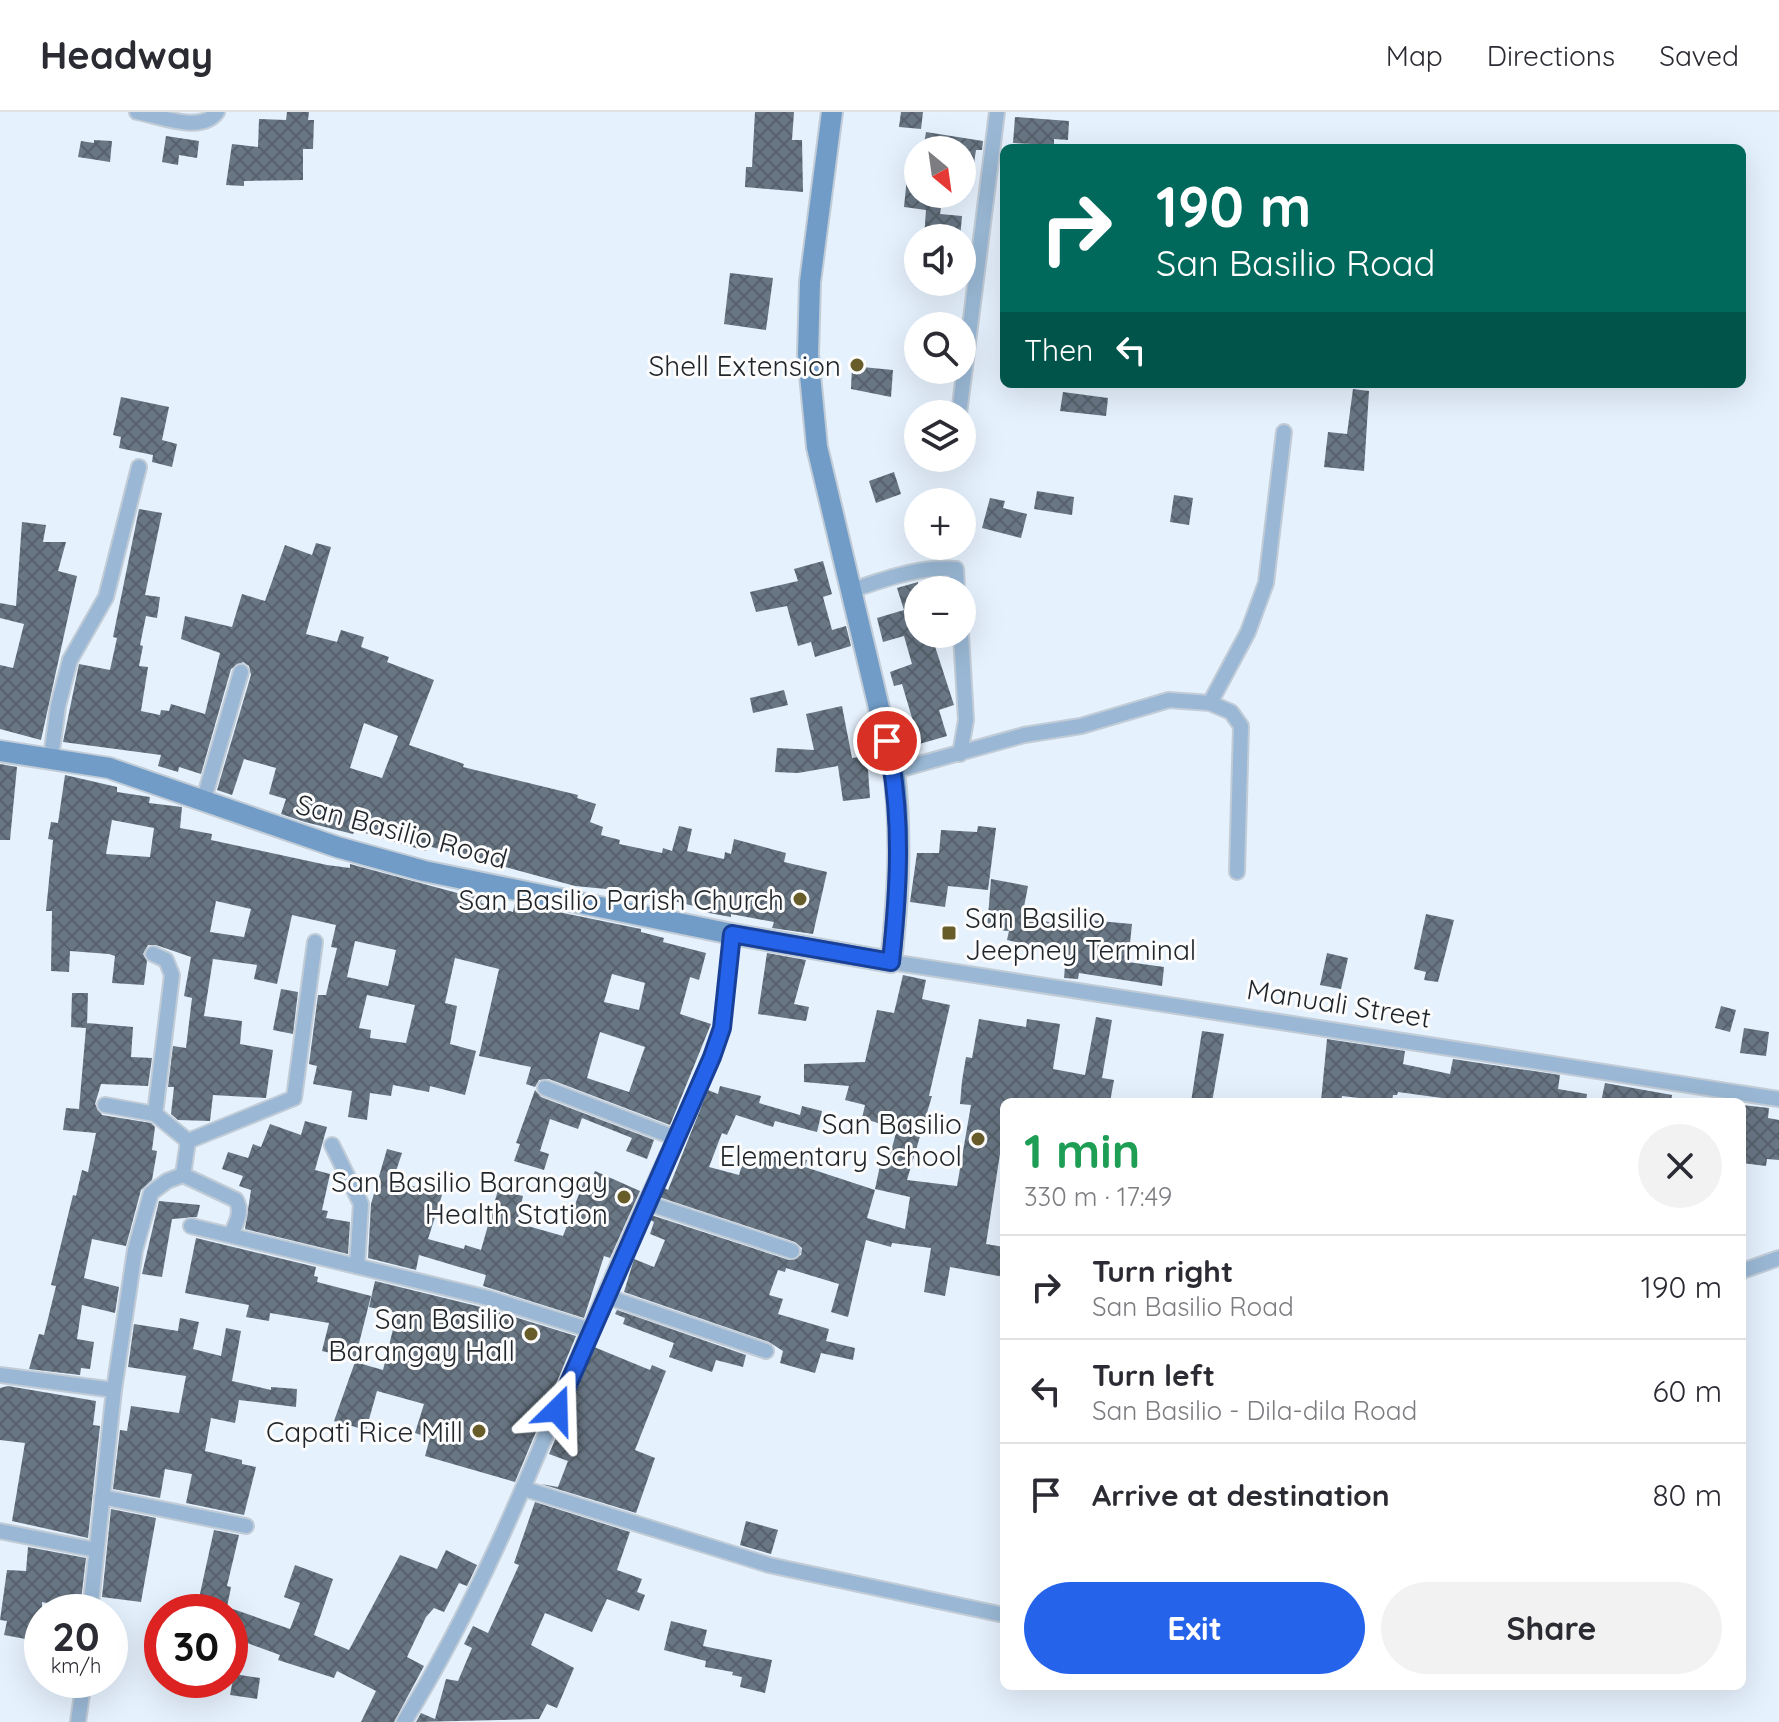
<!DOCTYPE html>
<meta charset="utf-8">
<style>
:root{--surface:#fff;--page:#f2f2f3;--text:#2b2b33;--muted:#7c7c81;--line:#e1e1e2;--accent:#2563eb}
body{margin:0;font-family:Quicksand,sans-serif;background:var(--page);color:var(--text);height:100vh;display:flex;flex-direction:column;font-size:30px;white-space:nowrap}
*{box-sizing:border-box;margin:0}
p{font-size:26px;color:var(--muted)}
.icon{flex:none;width:44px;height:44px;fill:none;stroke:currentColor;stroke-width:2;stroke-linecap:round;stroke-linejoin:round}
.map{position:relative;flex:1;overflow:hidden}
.sheet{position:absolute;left:1000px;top:986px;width:746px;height:592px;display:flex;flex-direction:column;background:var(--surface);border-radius:12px;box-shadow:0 8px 32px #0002}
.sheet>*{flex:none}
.banner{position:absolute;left:1000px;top:32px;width:746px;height:244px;border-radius:12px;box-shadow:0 8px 32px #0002;background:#00695c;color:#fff;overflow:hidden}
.needle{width:52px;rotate:151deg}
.fabs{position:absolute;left:904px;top:24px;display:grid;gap:16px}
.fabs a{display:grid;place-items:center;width:72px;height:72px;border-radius:50%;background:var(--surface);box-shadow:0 8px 32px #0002;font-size:40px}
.speed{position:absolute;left:24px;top:1482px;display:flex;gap:16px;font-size:40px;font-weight:700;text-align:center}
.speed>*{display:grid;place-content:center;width:104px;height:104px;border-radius:50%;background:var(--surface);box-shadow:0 8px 32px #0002;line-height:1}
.speed small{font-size:20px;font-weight:400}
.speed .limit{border:12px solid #d22;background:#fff;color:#111}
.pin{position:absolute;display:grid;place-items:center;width:68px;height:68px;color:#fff;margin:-34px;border:4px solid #fff;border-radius:50%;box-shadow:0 2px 8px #0007}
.me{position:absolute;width:88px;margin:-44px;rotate:22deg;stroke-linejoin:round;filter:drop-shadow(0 0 6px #0008)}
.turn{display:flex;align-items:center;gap:28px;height:168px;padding:0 24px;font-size:36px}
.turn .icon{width:104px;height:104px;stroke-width:2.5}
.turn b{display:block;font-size:56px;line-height:68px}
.then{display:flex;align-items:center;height:76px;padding:0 24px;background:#0003;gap:16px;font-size:30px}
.round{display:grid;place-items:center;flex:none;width:84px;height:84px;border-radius:42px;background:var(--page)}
.headline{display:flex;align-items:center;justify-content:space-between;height:136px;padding:0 24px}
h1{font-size:48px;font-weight:700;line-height:60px;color:#1e9e55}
.primary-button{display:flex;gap:16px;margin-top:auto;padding:16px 24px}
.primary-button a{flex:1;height:92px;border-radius:48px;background:var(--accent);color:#fff;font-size:32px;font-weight:700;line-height:92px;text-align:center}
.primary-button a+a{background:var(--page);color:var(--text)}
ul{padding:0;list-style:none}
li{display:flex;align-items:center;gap:24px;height:104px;padding:0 24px;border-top:2px solid var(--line)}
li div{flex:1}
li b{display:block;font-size:30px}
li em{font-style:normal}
header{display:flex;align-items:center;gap:48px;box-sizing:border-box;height:112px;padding:0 40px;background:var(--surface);border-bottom:2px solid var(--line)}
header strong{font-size:38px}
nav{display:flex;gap:44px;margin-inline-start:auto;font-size:28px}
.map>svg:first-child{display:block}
</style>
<header>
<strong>Headway</strong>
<nav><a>Map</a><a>Directions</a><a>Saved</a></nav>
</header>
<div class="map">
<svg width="1779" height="1610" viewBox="0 0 1779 1610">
<defs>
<pattern id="building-cross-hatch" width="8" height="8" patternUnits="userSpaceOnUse" patternTransform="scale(2)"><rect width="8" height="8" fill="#697684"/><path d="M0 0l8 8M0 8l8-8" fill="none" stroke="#56616c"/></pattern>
</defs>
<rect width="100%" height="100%" fill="#e5f1fd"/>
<g fill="url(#building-cross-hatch)" fill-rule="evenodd">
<path d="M287,0H309L308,8H314L313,37H303V68L244,69V74L226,73L232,32L258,35L259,7L286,8Z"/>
<path d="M755,0H794L792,28H802L803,80L745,75L746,55H752Z"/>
<path d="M901,0H923L921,17L899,15Z"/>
<path d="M1015,5L1069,9L1068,28L1054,27V33L1013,31Z"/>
<path d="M926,20L983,29L982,38H976L970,77L962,76V38H923Z"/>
<path d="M166,24L199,29L197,46L179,43L178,53L162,50Z"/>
<path d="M94,28L112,29L110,50L78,45L81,29L94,31Z"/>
<path d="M908,55H918V82H943L940,102L962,104L960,126H924L926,98L904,95Z"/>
<path d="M730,161L773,166L766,218L724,212Z"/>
<path d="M852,254L893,258L891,285L851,277Z"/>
<path d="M1353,277L1369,279L1364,359L1324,355L1328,320L1347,322Z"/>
<path d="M1063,280L1108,286L1106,304L1060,299Z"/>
<path d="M121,285L169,295L162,328L177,332L172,355L152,350L153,343L119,336L121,325L113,323Z"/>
<path d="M894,360L901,382L876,391L869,369Z"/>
<path d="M1037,379L1074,385L1072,403L1034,397Z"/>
<path d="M1174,383L1193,386L1189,413L1170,410Z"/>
<path d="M990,386L1005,389L1003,396L1027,402L1021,426L982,416Z"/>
<path d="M139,397L162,401L145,483L160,485L157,506L146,504L140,533L143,534L139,554L148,555L141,599L160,603L161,598L169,599L171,592L205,602L220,541L181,527L185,504L232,515L242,482L265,489L285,433L312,443L316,431L331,435L306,522L337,530L341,518L364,525L361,535L389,545L387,550L434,568L409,633L464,652L463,655L578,683L577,686L596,692L590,710L603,715L601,723L620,728L619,732L662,741L663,736L672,739L679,714L692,717L687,739L724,747L725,740L731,742L734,727L786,741L784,750L827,760L813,822L772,816L774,810L731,802V805L698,799V795L637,780L575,774L428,734L426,739L355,718L353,722L305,710L281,702L286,687L269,682L276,656L244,647L232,683L217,678L251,563L249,554L243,550L231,557L201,662L179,655L178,660L158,654L161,643L63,630L79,552L110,558L117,526L113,525ZM364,611L398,624L382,666L350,656Z"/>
<path d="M22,410L46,413L43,430H66L58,459L77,464L41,628L0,617V553L13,556L24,512L0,506V491L16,494Z"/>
<path d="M823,449L832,482L823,485L832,518L846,514L851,534L815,545L811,530L798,534L787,494L756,500L750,480L798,469L794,457Z"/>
<path d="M918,470V526L931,522L954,593L939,598L947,624L916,633L911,618L915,616L902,572L894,574L890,560L912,552L904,524L883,530L877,506L904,498L897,476Z"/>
<path d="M784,578L788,593L753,601L750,586Z"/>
<path d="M842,594L852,646L867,644L870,686L843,689L838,654L798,661L775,660L777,636L814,638L806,602Z"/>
<path d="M0,652L17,655L10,728H0Z"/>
<path d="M65,663L117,675V680L150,685L149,691L182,695L180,716L212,722L211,728L327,753L350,756V752L461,782L483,784L481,791L513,800L515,791L641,817V820L664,826L663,830L706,841L699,868L690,865L680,902L711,912L670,1013L549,967L539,968L535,975L526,972L531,955L479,944L499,857L455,846L445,891L457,894L450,932L476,939L465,983L430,974L429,980L393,973L391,984L370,981L367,1008L348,1005L352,979L313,972L317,954L309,952L318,883H326L337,836L331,835L336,813L292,803L277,872L254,867L257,853L213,847L204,904L242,909L240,932L273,938L266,986L213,983L210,1009L178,1008L171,1002L174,975H168L173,934L186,936L192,886L184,884L191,845L156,833H148L143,842L147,849L144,873L112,871L115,844L109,842L70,839L69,860L51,859L52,799H46L53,728L48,727L51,710L58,711ZM112,708L154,716L150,745L106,742ZM216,789L251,797L244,825L210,820ZM355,829L396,838L388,874L347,865ZM612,862L645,871L639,898L604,890ZM367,883L415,893L406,931L370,926L371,918L359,916ZM600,920L645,935L629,980L587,966Z"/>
<path d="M978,714L996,716L988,778L948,774L945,795L910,790L917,741H939L941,718L977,720Z"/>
<path d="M991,767L1028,774L1022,805L1065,813L1068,800L1089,804L1088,808L1132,812L1128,850L1164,855L1162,874L1079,861L1078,867L1064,866L1066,841L1007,828L1009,819L987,817Z"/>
<path d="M1426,802L1454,808L1438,870L1424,868L1426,860L1414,857Z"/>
<path d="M767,841L806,848L794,892L809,895L806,909L758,902Z"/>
<path d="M1327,841L1348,846L1341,877L1320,873Z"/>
<path d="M903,863L926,868L922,887L950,893L929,984H932L907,1068L957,1074L971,993L960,992L962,969L966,945L972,946L979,907L1026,915L1027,907L1060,912L1053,957L1085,963L1096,905L1112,908L1102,966L1114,968L1110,990H1004V1016L986,1132L1004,1135V1165L950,1155L945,1184L924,1180L931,1136L892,1131L891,1135L866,1128L848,1205L831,1200L839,1172L786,1156L785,1160L778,1158L769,1183L783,1187L778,1202L829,1217L826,1229L855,1236L853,1248L821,1241L815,1261L780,1251L783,1239L769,1230L624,1180L634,1147L654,1155L665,1128L650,1122L654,1110L649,1107L651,1103L789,1148L801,1143L802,1136L795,1130L659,1085L664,1076L668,1078L708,978L718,982L720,974L761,984L759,991L800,1003L802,994L822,999L817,1020L775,1009L773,1015L736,1003L727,1023L722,1021L709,1055L739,1063L747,1036L786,1048L788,1042L807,1048L805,1055L875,1078L867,1106L905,1117L910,1085L875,1077L881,1049L888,1051L897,1017L862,1006L865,993L845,988L849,974L804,970V952L865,950L877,898L894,901Z"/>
<path d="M281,877L298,880L293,922L273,918Z"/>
<path d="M72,881H88L87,914V911L133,915L131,945L152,946L148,974L101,972L95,992L102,1003L151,1011L155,1015L152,1038L157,1039L152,1068L141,1078L126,1134L92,1127L84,1166L119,1175L115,1201L82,1193L77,1227L94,1230L90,1257L81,1256L80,1263L29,1257L39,1222L44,1223L56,1174L51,1173L73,1083L76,1084L82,1058L88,1060L96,1021L63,1018L66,996L79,997L86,916L71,915Z"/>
<path d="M1721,894L1736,898L1730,920L1715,916Z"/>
<path d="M1744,916L1769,920L1766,944L1740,941Z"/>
<path d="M1202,919L1224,922L1212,990H1191Z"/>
<path d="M1327,927L1405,939L1403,952L1450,962L1453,947L1560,963L1558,977L1587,982L1586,990H1441L1442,986L1398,980L1397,983H1393L1392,990L1342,984L1341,990L1321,989Z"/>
<path d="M1605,971L1672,983L1671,990H1601Z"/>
<path d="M535,978L541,985L654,1028L647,1047L626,1039L632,1026L582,1006L578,1017L550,1007L540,1039L549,1042L544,1058L514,1049L520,1032L516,1031Z"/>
<path d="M1742,993L1769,996L1768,1006L1779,1008V1048L1767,1047L1766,1054L1742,1051Z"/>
<path d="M305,1009L327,1015L315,1058L330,1062L322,1098L328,1099L326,1106L350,1110L348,1142L245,1117L251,1078L239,1074L243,1064L222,1057L228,1040L248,1046L253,1032L261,1035L270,1012L301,1023Z"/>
<path d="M387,1037L402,1041L393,1068L442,1083L428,1127L464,1137L465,1133L481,1138L498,1078L523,1084L517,1111L563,1124L586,1064L592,1066L595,1059L640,1079L610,1146L604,1144L584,1206L483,1174L486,1163L419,1143L416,1158L368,1146L371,1092Z"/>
<path d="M159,1089L200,1093L197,1105L172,1107L162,1165L142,1162Z"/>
<path d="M196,1126L316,1155L314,1164L318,1165L317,1170L371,1184L355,1247L322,1239L329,1211L270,1201L269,1209L246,1205L249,1193L185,1181Z"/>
<path d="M375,1169L485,1196L576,1224L515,1370L425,1344L430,1326L415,1321L424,1292L377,1279L366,1318L334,1309L355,1250L383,1258L397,1201L369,1195Z"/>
<path d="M617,1198L746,1243L743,1255L716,1248L712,1260L669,1245L674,1231L623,1212L625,1206L615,1202Z"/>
<path d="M180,1206L199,1210L193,1237L221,1244L226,1216L241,1219L232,1269L271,1278V1275L297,1277L296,1295L239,1288L235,1311L211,1306L205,1339L242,1348V1352L256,1355L244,1403L186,1391L192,1362L165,1357L160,1386L113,1377L120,1318L127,1319L131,1294L179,1301L186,1264L128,1255L134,1212L178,1219Z"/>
<path d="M594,1235L650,1258L652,1253L666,1259L635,1338L655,1346L636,1401L541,1372L558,1375L568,1349L549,1342Z"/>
<path d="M8,1274L96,1289L93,1313L100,1314L88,1426L12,1409L25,1331L0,1328V1276Z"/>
<path d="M535,1390L630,1420L617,1458L642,1467L637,1480L645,1483L639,1499L607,1487L592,1520L545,1501L531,1533L574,1556L557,1596L547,1592L539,1607L416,1610L421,1601L435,1607L446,1567L458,1569L472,1536L464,1532L473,1514L488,1521L519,1453L514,1451Z"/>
<path d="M111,1397L156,1406L141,1490L102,1485Z"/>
<path d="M746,1409L778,1418L771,1442L740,1433Z"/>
<path d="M214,1418L239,1423L227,1474L231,1475L226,1500H196Z"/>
<path d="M28,1435L86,1446L80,1497L42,1490V1530L4,1523L7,1509L0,1508L7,1458L26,1459Z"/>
<path d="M446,1438L477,1453L467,1474L459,1471L444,1500L434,1496L426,1505L407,1545L424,1554L394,1610H361L376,1579L337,1559L334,1566L278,1548L280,1543L242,1529L233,1557L230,1556V1496L290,1517L300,1491L284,1485L295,1453L333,1467L314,1523L349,1538L400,1443L437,1457Z"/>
<path d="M671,1509L707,1518L703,1534L772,1548L765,1581L740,1575L742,1565L732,1563L733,1560L705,1555L706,1549L664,1538Z"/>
<path d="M234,1562L260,1566L257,1587L230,1583Z"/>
</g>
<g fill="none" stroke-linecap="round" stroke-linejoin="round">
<defs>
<g id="street">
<path d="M137,0C160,4 201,22 217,0"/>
<path d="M959,302L997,0"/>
<path d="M852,478C886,467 919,454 956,457L957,478"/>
<path d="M1210,591L1231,600L1241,614L1237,760"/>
<path d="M960,642L966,608L961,522"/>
<path d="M51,645L58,594L70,548L106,485L139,355"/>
<path d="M894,659L1024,623L1081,614L1169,588L1210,591L1248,520L1266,471L1284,320"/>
<path d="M203,690L241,560"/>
<path d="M153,842L166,848L172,863L155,1002L188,1029"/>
<path d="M891,850L1779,987"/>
<path d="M545,976L676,1026"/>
<path d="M105,993L155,1002"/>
<path d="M188,1029L294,986L315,830"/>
<path d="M188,1029L183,1063L236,1088C243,1100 236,1111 231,1123"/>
<path d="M332,1033L361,1092L357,1154"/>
<path d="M647,1091L792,1139"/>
<path d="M191,1114L488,1186L590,1218"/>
<path d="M1742,1159L1779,1146"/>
<path d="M605,1184L766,1239"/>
<path d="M0,1263L114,1278"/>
<path d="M525,1377L769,1453L1004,1503"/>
<path d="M102,1385L246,1414"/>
<path d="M0,1419L96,1438"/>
<path d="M90,1500L114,1278L135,1138L151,1081L167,1069L183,1063"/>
<path d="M78,1610L84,1568"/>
<path d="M404,1610C480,1487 533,1354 588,1222C627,1128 671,1037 712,945L722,916L732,822"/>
</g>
<path id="secondary" d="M0,639L109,656L337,735L424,759L732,822L891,850C898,786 902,724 894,659L817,335L808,242L810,170L832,0"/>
</defs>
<use href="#street" stroke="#c1ccd7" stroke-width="18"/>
<use href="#secondary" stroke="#c1ccd7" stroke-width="24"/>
<use href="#street" stroke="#9ab8d5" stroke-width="14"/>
<use href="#secondary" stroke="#709cc7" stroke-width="20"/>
</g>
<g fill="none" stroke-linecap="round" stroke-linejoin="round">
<defs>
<path id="route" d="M557,1298L712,945L722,916L732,822L891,850C899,775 903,703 887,629"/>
</defs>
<use href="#route" stroke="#184099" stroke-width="20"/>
<use href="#route" stroke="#2563eb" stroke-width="14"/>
</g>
<g fill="#685c29" stroke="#fcfcfc" stroke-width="3">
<circle cx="857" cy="253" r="8"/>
<circle cx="800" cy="787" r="8"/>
<rect x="941" y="813" width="16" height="16" rx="4"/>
<circle cx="978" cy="1027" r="8"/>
<circle cx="624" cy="1085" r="8"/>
<circle cx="531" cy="1222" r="8"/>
<circle cx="479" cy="1319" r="8"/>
</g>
<g text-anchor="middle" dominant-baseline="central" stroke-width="6" stroke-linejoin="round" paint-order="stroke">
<g font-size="28" fill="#1f252a" stroke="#fcfcfc" text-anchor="end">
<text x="841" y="253">Shell Extension</text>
<text x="784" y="787">San Basilio Parish Church</text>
<text x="965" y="805" text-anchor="start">San Basilio<tspan x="965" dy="32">Jeepney Terminal</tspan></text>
<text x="962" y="1011">San Basilio<tspan x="962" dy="32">Elementary School</tspan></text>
<text x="608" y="1069">San Basilio Barangay<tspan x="608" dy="32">Health Station</tspan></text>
<text x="515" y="1206">San Basilio<tspan x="515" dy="32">Barangay Hall</tspan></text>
<text x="463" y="1319">Capati Rice Mill</text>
</g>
<g font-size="28" fill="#1f252a" stroke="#fcfcfc">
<text transform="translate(402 719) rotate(15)">San Basilio Road</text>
<text transform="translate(1339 891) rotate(9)">Manuali Street</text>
</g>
</g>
</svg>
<div class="fabs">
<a><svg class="needle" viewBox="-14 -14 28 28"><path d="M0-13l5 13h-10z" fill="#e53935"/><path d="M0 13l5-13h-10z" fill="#7c7c81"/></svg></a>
<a><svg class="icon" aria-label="sound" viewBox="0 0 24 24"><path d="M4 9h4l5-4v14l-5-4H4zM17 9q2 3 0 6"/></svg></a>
<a><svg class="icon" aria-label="search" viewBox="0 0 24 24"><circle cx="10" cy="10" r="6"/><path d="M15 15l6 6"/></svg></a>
<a><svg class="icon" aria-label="layers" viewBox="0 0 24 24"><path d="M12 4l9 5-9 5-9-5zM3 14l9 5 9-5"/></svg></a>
<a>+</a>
<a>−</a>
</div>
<div class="speed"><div>20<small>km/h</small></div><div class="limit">30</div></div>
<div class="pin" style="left:887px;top:629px;background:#d93025"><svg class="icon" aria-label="arrive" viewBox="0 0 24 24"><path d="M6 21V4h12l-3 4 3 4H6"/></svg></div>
<svg class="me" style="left:557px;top:1298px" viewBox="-20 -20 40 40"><path d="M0-17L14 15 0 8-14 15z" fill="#2563eb" stroke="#fff" stroke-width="4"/></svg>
<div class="banner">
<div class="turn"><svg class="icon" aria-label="right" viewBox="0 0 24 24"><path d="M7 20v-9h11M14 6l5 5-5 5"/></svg><div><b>190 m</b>San Basilio Road</div></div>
<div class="then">Then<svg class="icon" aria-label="left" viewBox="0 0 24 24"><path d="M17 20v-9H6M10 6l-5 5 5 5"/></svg></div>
</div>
<section class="sheet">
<div class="headline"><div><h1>1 min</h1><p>330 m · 17:49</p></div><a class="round"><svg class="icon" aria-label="close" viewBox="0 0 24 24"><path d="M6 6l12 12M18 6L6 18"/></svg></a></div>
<ul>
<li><svg class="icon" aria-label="right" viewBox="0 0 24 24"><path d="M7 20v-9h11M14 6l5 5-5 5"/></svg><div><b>Turn right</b><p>San Basilio Road</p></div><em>190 m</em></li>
<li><svg class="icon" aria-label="left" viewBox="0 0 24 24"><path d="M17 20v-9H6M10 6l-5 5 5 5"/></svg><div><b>Turn left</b><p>San Basilio - Dila-dila Road</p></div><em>60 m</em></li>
<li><svg class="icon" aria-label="arrive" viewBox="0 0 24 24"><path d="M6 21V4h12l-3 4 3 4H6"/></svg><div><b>Arrive at destination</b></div><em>80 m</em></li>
</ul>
<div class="primary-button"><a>Exit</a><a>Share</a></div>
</section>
</div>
